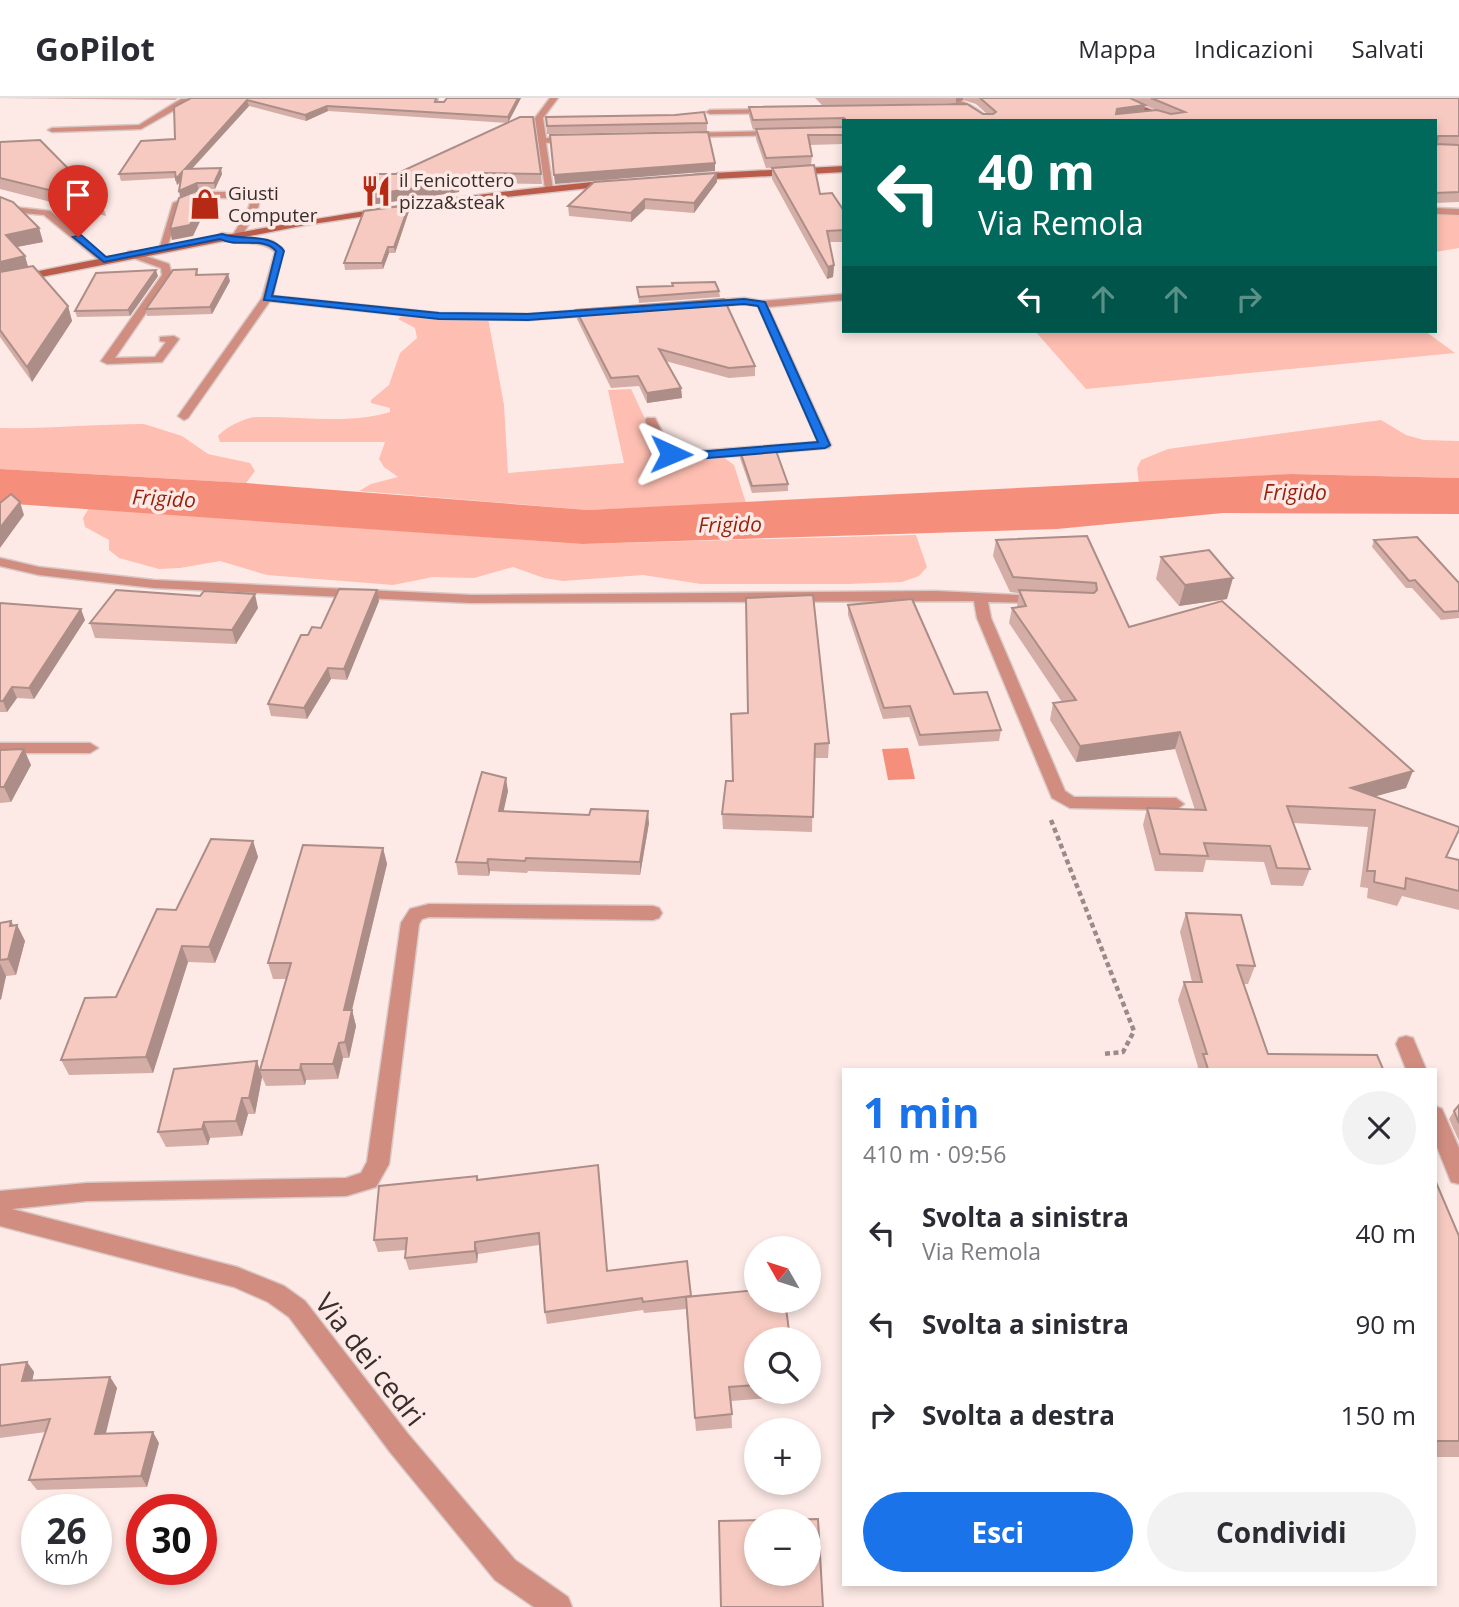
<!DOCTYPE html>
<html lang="it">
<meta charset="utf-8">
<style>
:root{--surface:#fff;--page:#f2f2f3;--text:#2b2b33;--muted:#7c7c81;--line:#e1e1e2;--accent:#1a73e8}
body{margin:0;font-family:"Open Sans",sans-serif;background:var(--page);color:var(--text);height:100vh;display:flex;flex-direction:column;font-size:26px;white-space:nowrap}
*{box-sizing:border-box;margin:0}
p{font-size:23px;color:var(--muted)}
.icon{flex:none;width:38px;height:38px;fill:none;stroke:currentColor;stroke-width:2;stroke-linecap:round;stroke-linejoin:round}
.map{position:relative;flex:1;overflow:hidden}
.panel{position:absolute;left:842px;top:970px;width:595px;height:518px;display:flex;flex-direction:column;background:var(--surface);border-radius:0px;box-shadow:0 4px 10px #0003}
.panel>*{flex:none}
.hud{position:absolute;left:842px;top:21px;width:595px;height:214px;border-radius:0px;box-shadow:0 4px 10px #0003;background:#00695c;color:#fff;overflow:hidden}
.needle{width:46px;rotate:309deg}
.fabs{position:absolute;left:744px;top:1138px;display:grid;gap:14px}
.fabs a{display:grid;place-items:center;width:77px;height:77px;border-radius:50%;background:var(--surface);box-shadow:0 4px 10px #0003;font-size:35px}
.speed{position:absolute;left:21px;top:1396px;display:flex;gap:14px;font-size:35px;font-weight:700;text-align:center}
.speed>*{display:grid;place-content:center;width:91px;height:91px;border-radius:50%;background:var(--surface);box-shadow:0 4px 10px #0003;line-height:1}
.speed small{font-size:18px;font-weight:400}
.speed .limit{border:10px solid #d22;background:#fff;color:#111}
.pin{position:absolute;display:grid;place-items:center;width:60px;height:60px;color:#fff;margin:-72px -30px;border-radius:50% 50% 50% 0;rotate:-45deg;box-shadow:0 0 7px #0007}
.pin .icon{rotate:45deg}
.me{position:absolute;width:77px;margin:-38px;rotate:91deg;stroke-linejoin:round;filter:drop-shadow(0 0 5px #0008)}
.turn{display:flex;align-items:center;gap:24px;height:147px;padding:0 21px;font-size:32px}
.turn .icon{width:91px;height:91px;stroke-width:2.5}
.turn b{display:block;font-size:49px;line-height:60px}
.lanes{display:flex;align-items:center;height:66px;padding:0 21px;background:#0003;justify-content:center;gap:35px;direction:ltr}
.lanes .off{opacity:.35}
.round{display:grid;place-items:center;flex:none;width:74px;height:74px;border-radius:37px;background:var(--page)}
.headline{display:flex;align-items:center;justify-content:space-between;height:119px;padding:0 21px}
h1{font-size:42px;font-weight:700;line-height:52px;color:var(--accent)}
.cta{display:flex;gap:14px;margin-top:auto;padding:14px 21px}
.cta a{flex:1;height:80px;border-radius:42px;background:var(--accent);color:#fff;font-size:28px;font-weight:700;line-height:80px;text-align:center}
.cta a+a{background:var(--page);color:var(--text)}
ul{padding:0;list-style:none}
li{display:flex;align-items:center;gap:21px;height:91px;padding:0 21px}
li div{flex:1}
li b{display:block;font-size:26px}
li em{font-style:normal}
header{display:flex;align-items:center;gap:42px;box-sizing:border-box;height:98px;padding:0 35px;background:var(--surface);border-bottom:2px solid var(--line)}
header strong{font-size:33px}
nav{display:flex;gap:38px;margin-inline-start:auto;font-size:24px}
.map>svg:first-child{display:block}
</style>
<header>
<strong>GoPilot</strong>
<nav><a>Mappa</a><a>Indicazioni</a><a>Salvati</a></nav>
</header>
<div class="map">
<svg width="1459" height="1509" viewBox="0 0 1459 1509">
<rect width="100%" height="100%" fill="#fdeae6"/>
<g fill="#febeb1">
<path d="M1435,116H1459V150L1435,154Z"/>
<path d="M404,217L488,220L504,307L508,375L624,365L608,292L631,291L663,359L677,363L723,359L734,367L746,405L588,412L359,393L371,386L398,379L384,369L379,361L385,344H220L218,338C226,329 246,319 257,319C302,318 346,327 390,314V310L371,305V302L389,287L400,255L417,240L415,230L398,221Z"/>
<path d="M1035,233H1425L1455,255L1086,291Z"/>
<path d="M1381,322L1406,337L1424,342L1459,343V380L1291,376L1139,386L1137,370L1141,362L1168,351Z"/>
<path d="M144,326L182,338L208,356L250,365L255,373L246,385L0,371V330C49,331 96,326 144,326Z"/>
<path d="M89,410L582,446L916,437L927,469L919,478L902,484L848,486H701L643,477L563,483L544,480L513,469L474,480L433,479L393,487L267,477L220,463L180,470L159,471L119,460L109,452V442L85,429L83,420Z"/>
</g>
<g fill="#f58f7b">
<path d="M0,371L246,385L588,412L1291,376L1459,380V416L1223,415L1057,431L582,446L0,405Z"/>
<path d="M908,650L915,681L888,682L882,651Z"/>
</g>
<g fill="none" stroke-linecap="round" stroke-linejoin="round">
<defs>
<path id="lane" d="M200,94H257L261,97L257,114L242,137L239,138L234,135L247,114L252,100H201L180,109L167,150L159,152L173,105Z"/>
<g id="street">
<path d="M200,0L187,5L141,31L52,34L48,32L52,30L139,27L181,1Z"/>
<path d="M550,0H558L543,20L546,40L573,38L577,40L546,45L553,91L549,94L545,91L535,20Z"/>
<path d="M944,0C963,0 978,11 992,23C981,23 954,7 944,0Z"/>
<path d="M772,11L775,15L710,16L706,14L710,12Z"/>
<path d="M780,33L783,37L685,39L681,37L685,35Z"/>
<path d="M0,101L14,109L50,113L109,162L101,164L44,117L12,114L0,108Z"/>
<path d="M1435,110L1459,111V117L1435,116Z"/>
<path d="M222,135L272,143L283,151L273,198L439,215L528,216L598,211L603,214L598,217L528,222L439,221L270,203L188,320L184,322L178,318L262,200L275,154C259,139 235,150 217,138Z"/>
<path d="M131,153L169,166L172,177L115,260L155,259L166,244L160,243V239L174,238L179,241L162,264L107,266L101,263L162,177L161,170L128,158V154Z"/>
<path d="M844,196V202L768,209L831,347L829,350L684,362C660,356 654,343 645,322L647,320H655L667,344L684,354L818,344L758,208L744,206L703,209L698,206L703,203L744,200L762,203Z"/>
<path d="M0,460L39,469L154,482L471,497L936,493L1041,498L1046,499V505L988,504L991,520L1065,693L1074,699L1176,700L1184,706L1176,712L1070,710L1052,700L977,520L974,503L471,505L154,490L39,477L0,468Z"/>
<path d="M0,645H90L98,650L90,655H0Z"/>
<path d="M429,806L653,808L659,810L662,815L659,820L653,822L429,819L422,821L419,826L389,1066L376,1089L346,1098L87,1103L12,1111L237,1169L284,1188L305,1203L408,1336L515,1462L568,1499L572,1509H534L495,1482L390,1354L289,1219L268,1204L234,1189L0,1128V1093L87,1085L346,1080L361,1075L367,1064L401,825L410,811Z"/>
<path d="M1406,938L1413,940L1426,971H1406L1396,946L1399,940Z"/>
<path d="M1435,1008L1442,1011L1459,1050V1086L1451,1084L1435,1044Z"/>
</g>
<g id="secondary">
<path d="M1110,0H1121L1181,23H1169Z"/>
<path d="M844,68V74L695,82L691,79L695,76Z"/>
<path d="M614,82L617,87L459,104L306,127L0,187V181C204,139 407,101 614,82Z"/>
</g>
</defs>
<use href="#lane" stroke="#d9c8c5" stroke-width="3"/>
<use href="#street" stroke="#d9c8c5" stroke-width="3"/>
<use href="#secondary" stroke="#d9c8c5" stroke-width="3"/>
<path stroke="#998b88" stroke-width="4.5" stroke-dasharray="5 3.5" stroke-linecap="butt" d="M1051,722L1134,933L1123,954L1102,956"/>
<use href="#lane" fill="#d08d80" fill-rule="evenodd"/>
<use href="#street" fill="#d08d80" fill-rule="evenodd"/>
<use href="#secondary" fill="#bb5b49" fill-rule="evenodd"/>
</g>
<g fill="#d4aea6" fill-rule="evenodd">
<path d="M0,0H178L175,2Z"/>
<path d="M191,0H439L438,4H444L447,0H521L508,24L541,76L542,86L485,85V87L460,88L459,94L370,107L366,89L507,25L328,13L306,23L249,8L192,71L222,76L215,91L199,92L180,84L177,87L175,80L121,83L119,76L175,41Z"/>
<path d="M815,0H1459V104L1435,105V23H844V46L810,47L812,58L811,67L766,70L756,41V31L753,32L749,18V9L987,16L976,6L963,2L956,5L823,8ZM1145,7L1156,12L1144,13Z"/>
<path d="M546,19L707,25V33L547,36Z"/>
<path d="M0,44L102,105L106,118L0,91Z"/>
<path d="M772,70L820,96L844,113V144H829L834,167L833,179L827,181L772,81Z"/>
<path d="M717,84L694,115L645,111L631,124L569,118L568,108Z"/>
<path d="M0,99L39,130L43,144L17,149L25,158L28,169L68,208L72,223L32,284L0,239Z"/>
<path d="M409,107V113L395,155H389L383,171L345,172L344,165Z"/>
<path d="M197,171L198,177L230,183L212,216L147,218L146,211Z"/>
<path d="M158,178L130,218L77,219L75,213Z"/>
<path d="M673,188L719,193L720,199L639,205L637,189Z"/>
<path d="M576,212L755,268V278L729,280L665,263L681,290L682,300L647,305L639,288L611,290L577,221Z"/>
<path d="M740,353L788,386V393L752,395L740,360Z"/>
<path d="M1087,438L1129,529L1406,690L1374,698L1446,759L1459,762V812L1402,798L1397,808L1367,800L1368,790L1360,789L1368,729L1293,725L1310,771L1303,788L1271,787L1264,764L1206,762L1203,774L1155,773L1143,727L1147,710L1195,712L1175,651L1076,664L1050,622L1053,605L1062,604L1009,525L1012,510L1017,509L1019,495L1010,494L993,458L996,442Z"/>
<path d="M1374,442L1459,485V520L1441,522L1412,490H1406L1372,449Z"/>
<path d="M1161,459L1227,501L1179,508L1156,481Z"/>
<path d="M379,503L347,582L331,581L307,621L271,618L268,606L308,537L321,530Z"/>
<path d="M0,505L85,522L34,601L17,600L7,614H0Z"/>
<path d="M848,507L954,596L1001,632L999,643L919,648L909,619L883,621L848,517Z"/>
<path d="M258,510L236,546L95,540L90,525Z"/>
<path d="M748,615L829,645L828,660H814L812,734L723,731L722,716L733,683Z"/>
<path d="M0,652L31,667L11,704L0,705Z"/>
<path d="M508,693L503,713L649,725L640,777L528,773L527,775L490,773L489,778L458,777L456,764Z"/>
<path d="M253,743L258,759L215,865L188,864L153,975L69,977L61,962L116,899L176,812Z"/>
<path d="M383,750L387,766L352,912L356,928L349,960H343L338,981L306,982L305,987L266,988L262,979L255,1016H248L242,1038L210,1040L208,1047L166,1049L158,1034L260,972L286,881H273L268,865Z"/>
<path d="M1186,815L1255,868L1248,886H1243L1268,956L1383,971H1197L1198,969L1178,902L1184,884H1192L1180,834Z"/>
<path d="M0,825L13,827H17L25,843L16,877L6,878L0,902Z"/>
<path d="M1459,1007V1043L1449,1021L1454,1013Z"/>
<path d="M478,1082L607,1173L691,1198L756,1241V1293H795V1298L731,1303L732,1330L696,1333L686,1211L644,1215L643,1212L547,1226L545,1214L539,1147L478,1156L477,1165L409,1172L405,1160L406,1152L378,1154L374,1142Z"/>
<path d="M1435,1082L1459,1138V1359H1435Z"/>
<path d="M27,1264L34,1274L32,1282L110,1279L117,1290L105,1336L159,1345L147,1389L37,1392L29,1382L46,1334L0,1340V1267Z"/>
</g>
<g fill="#ac8d87">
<path d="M518,0H521L508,25V19Z"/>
<path d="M956,0H963V2L956,5Z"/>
<path d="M247,2L249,8L186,77L185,71Z"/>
<path d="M1145,7L1143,16L1116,20L1117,11Z"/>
<path d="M327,8L328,13L306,23L305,17Z"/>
<path d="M715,65V73L555,86L554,77Z"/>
<path d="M221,70L222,76L215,91L214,85Z"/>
<path d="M182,74L184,80L177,87L176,81Z"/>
<path d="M717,75V84L694,115V105Z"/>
<path d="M459,78V94L370,107L368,97Z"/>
<path d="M197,85L199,92L180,99L179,93Z"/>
<path d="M207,92L210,103L193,138L172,142L170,131Z"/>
<path d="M645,101V111L631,124V115Z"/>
<path d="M409,107V113L395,155L394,149Z"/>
<path d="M39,130L43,144L11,150L6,137Z"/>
<path d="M388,149L389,155L383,171L382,165Z"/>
<path d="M25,158L29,172L0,178V164Z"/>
<path d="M834,167L833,179L827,181L828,169Z"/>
<path d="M156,172L158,178L130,218L128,212Z"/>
<path d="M228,176L230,183L212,216L210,209Z"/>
<path d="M68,208L72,223L32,284L27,269Z"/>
<path d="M681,290L682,300L647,305V295Z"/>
<path d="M20,404L24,417L0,450V430Z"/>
<path d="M1233,480L1227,501L1179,508L1185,487Z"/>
<path d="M377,492L379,503L347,582L344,571Z"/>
<path d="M255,496L258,510L236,546L232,532Z"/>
<path d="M81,511L85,522L34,601L29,590Z"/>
<path d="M328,570L331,581L307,621L304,610Z"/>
<path d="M12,589L17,600L7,614L3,603Z"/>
<path d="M1180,634L1175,651L1076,664L1080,648Z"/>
<path d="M24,651L31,667L11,704L4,689Z"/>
<path d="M1413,673L1406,690L1344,707L1351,690Z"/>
<path d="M506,680L508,693L501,725L499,713Z"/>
<path d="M648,713L649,725L640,777V764Z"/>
<path d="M253,743L258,759L215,865L209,849Z"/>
<path d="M383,750L387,766L348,928L344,912Z"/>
<path d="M488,761L490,773L489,778L487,765Z"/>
<path d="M11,823L16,832L17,827L25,843L16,877L8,861Z"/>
<path d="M182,848L188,864L153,975L146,959Z"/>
<path d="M0,865L6,878L1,902L0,901Z"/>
<path d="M352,912L356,928L349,960L345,944Z"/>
<path d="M339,945L343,960L338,981L333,966Z"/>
<path d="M257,963L262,979L255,1016L249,1000Z"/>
<path d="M301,966L306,982L305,987L300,972Z"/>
<path d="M242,1000L248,1016L242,1038L236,1023Z"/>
<path d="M204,1024L210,1040L208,1047L202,1031Z"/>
<path d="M475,1144L478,1156L477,1165L475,1153Z"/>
<path d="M27,1264L34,1274L30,1294L22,1283Z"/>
<path d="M110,1279L117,1290L103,1347L95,1336Z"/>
<path d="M153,1334L159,1345L147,1389L141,1378Z"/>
</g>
<g fill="#f6cac1" stroke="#ac8d87" stroke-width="2" fill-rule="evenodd">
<path d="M191,0H436L435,4H444L447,0H518L508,19L327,8L305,17L247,2L185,71L221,70L214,85H197L179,93L182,74L176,81L175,74L119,76L141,43L175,41L174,9Z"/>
<path d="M980,0H1130L1145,7L1117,11L1116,16L1157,12L1171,16L1185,14L1151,0H1459V38H1438L1436,46L1459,47V94L1435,95V23H847L844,20L753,22L749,9L967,6L983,16H993L996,14Z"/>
<path d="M704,14L707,25L547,28L546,19L675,17Z"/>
<path d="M520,19H533L541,76L484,75V77L459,78L458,84L368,97L366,89L372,86L376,76H396Z"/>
<path d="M844,29V37H808L812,58L766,60L756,31Z"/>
<path d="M708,34L715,65L554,77L550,37Z"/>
<path d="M40,42L102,105L0,80V44Z"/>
<path d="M814,67L820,96L832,95L844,113V132L827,133L834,167L828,169L772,70Z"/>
<path d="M717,75L694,105L645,101L631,115L568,108L594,84Z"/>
<path d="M199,92H207L190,127L170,131L179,100Z"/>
<path d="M0,99L13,104L39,130L6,137L25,158L0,164Z"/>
<path d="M409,107L394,149H388L382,165H344L364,113Z"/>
<path d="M33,168L68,208L27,269L0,232V174Z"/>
<path d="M197,171L196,177L228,176L210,209L146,211L173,172Z"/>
<path d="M156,172L128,212L75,213L96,175Z"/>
<path d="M715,184L719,193L639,199L637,189L673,188L672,185Z"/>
<path d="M724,201L755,268L729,270L659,251L681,290L647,295L638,278L611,280L576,212Z"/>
<path d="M775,350L788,386L752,388L740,353Z"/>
<path d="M11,396L20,404L0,430V405Z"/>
<path d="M1087,438L1129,529L1222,503L1413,673L1351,690L1459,729V732L1446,759L1459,762V793L1406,780L1405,791L1374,784L1375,773H1367L1375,712L1287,708L1310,771L1277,770L1270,748L1204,745L1208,758L1160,756L1147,710L1206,712L1180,634L1080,648L1053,605L1076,602L1012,510L1026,508L1019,492L1094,495L1097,492L1096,485L1013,479L996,442Z"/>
<path d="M1417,439L1459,485V513L1444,514L1415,482L1409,483L1374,442Z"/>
<path d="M1209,452L1233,480L1185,487L1161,459Z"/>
<path d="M339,491L377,492L344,571L328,570L304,610L268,606L301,537H308L312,529L321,530Z"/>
<path d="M116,492L200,498L204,493L255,496L232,532L90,525Z"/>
<path d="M813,497L829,645L815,646L813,719L722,716L726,683H733L731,616L748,615L746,500Z"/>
<path d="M912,501L954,596L987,594L1001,632L920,637L910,608L884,610L848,507Z"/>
<path d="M0,505L81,511L29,590L12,589L3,603H0Z"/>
<path d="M24,651L4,689H0V652Z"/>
<path d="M482,674L506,680L499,713L589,717L591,711L648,713L640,764L526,760L525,763L488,761L487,765L456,764Z"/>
<path d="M211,741L253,743L209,849L182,848L146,959L61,962L85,900L116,899L157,811L176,812Z"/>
<path d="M303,747L383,750L344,912H352L345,944L339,945L333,966H301L300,972H260L291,865H268Z"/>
<path d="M1186,815L1241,817L1255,868L1237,867L1268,956L1377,957L1383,971H1208L1203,956H1207L1184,884H1202Z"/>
<path d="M11,823L10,828L17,827L8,861L0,862V825Z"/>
<path d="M257,963L249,1000H242L236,1023L204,1024L202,1031L158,1034L174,971Z"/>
<path d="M1459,1007V1025L1454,1013Z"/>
<path d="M598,1067L607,1173L687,1163L691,1198L643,1204L642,1200L545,1214L539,1135L475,1144V1153L405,1160L407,1140L374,1142L379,1088L477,1078V1082Z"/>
<path d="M1435,1082L1459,1138V1343H1435Z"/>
<path d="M756,1192V1202H785L790,1241H756V1287L729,1289L732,1316L695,1320L686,1199Z"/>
<path d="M27,1264L22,1283L110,1279L95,1336L153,1334L141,1378L29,1382L50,1321L0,1328V1267Z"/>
<path d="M818,1421L823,1509H721L719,1423ZM756,1423H808V1475H756Z"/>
</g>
<path fill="#1a73e8" stroke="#114b97" stroke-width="2" d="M222,136C241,143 271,134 284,153L272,198L439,215L528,216L744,201L765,204L830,347L825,350L684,362L665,356L671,353L684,355L818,344L758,208L744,206L528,222L439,221L264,202L276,153C265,138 236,150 220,141L104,164L73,139L81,137L106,159Z"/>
<defs>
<symbol id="restaurant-bare" viewBox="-9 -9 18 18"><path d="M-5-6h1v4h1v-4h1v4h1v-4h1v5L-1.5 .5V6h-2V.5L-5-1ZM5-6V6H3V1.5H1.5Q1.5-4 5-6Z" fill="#b62913" stroke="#fdeae6" stroke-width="2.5" paint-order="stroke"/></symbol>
<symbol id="shop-bare" viewBox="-9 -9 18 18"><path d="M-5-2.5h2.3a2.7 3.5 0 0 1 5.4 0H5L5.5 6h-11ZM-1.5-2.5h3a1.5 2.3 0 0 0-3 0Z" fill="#b62913" stroke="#fdeae6" stroke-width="2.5" paint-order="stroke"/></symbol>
</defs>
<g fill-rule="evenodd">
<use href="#restaurant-bare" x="354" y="71" width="44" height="44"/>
<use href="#shop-bare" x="183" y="84" width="44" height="44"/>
</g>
<g text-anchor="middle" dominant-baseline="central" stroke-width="7" stroke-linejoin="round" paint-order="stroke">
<g font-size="19" fill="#372e2c" stroke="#fdeae6" text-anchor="start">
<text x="399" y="82">il Fenicottero<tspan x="399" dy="22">pizza&amp;steak</tspan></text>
<text x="228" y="95">Giusti<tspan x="228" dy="22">Computer</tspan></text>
</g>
<g font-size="21" font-style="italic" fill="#961e0a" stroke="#fdeae6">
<text x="1295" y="394">Frigido</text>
<text transform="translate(164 400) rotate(3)">Frigido</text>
<text transform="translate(730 426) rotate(-1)">Frigido</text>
</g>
<g font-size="28" fill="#372e2c" stroke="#fdeae6">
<text transform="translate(371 1261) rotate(52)">Via dei cedri</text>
</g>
</g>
</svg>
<div class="fabs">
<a><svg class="needle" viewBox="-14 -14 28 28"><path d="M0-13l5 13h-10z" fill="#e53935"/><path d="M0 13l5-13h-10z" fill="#7c7c81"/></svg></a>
<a><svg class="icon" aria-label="search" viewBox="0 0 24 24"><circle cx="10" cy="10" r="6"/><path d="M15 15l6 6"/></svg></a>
<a>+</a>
<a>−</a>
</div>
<div class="speed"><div>26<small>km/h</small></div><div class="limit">30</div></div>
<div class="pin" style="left:78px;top:139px;background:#d93025"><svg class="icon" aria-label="arrive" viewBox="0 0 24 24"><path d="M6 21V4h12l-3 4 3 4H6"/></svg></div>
<svg class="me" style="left:671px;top:356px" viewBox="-20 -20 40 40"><path d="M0-17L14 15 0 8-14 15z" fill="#1a73e8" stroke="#fff" stroke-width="4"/></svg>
<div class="hud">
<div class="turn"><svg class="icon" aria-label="left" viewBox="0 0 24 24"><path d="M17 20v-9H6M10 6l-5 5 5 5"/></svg><div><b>40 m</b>Via Remola</div></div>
<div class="lanes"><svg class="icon" aria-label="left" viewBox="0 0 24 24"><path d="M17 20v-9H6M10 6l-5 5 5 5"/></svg><svg class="icon off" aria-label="ahead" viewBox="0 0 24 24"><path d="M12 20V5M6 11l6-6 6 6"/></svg><svg class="icon off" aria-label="ahead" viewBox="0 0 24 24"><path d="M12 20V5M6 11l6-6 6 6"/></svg><svg class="icon off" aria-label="right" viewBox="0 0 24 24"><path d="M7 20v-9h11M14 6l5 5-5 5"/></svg></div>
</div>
<section class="panel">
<div class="headline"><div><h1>1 min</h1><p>410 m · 09:56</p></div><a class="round"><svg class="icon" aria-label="close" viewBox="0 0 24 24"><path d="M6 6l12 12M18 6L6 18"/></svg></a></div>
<ul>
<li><svg class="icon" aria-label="left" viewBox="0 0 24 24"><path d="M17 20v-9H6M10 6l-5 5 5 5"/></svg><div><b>Svolta a sinistra</b><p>Via Remola</p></div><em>40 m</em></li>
<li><svg class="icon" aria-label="left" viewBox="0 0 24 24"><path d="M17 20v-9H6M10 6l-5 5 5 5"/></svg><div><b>Svolta a sinistra</b></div><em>90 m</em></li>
<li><svg class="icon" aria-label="right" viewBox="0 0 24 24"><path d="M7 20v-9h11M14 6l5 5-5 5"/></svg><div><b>Svolta a destra</b></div><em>150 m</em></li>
</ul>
<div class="cta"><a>Esci</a><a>Condividi</a></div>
</section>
</div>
